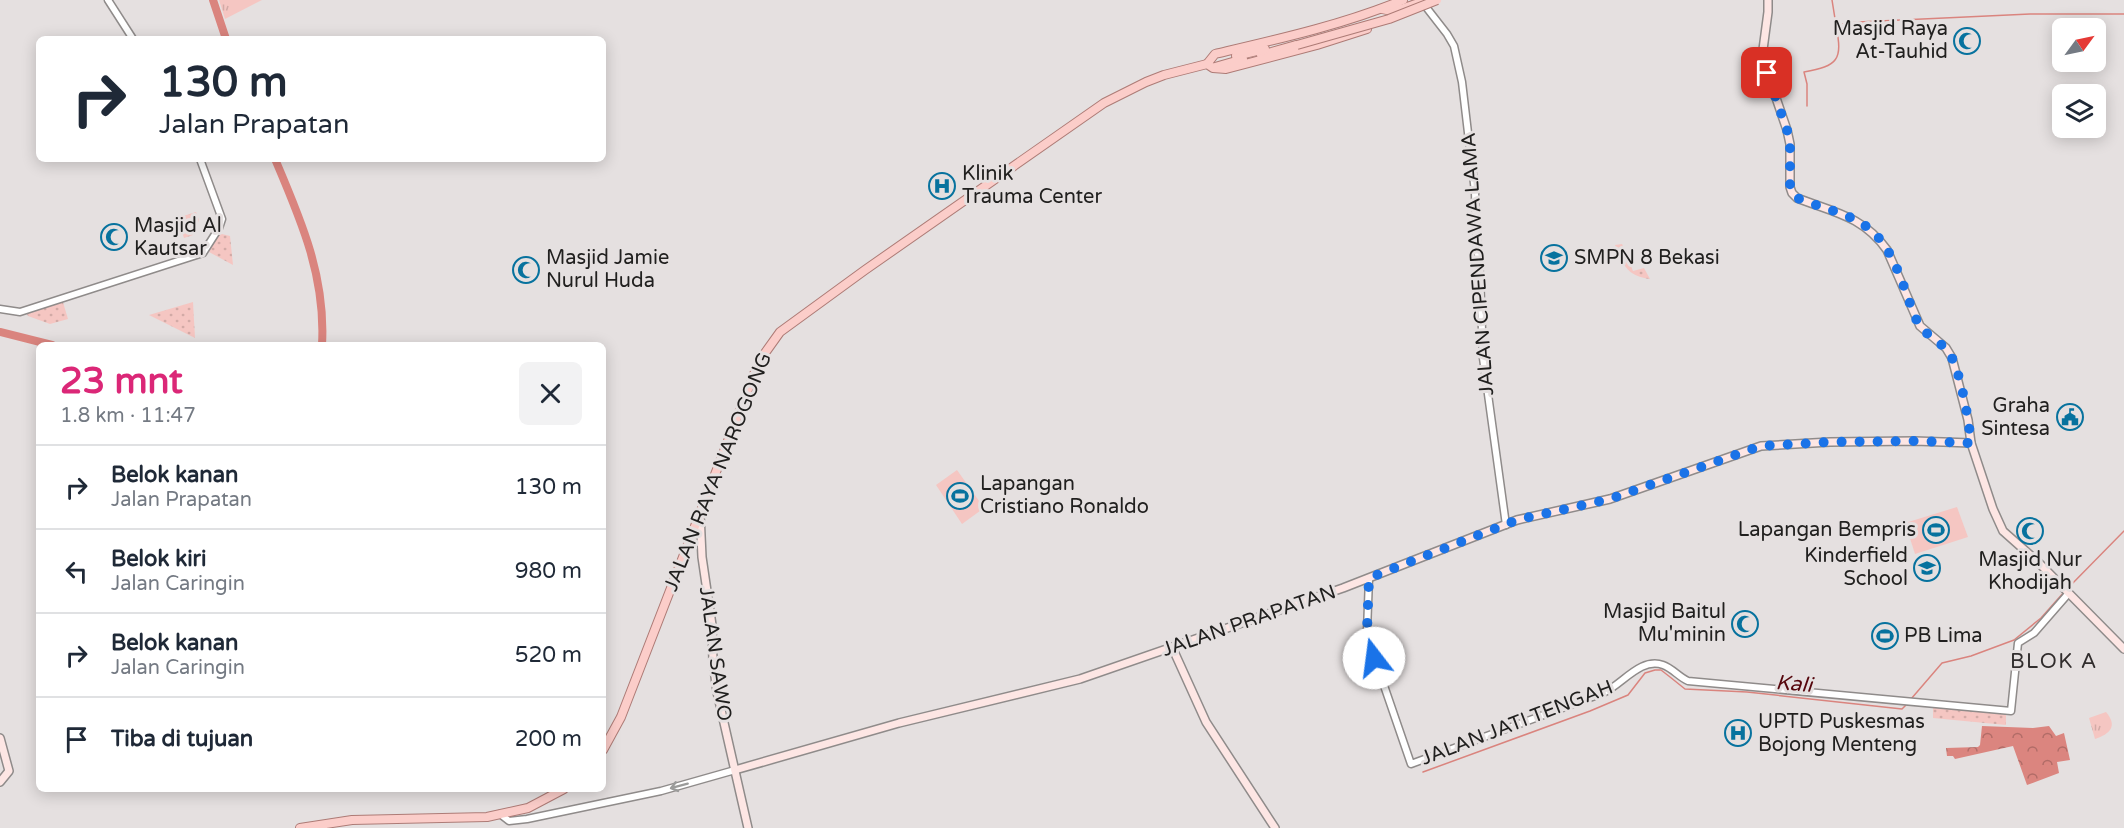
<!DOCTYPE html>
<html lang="id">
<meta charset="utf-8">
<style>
:root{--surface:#fff;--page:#f2f2f3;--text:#1f2937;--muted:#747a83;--line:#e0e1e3;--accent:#db2777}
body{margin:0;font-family:"Varela Round",sans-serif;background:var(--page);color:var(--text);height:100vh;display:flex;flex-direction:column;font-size:22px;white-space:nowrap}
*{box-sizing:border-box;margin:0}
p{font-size:20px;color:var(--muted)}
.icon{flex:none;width:33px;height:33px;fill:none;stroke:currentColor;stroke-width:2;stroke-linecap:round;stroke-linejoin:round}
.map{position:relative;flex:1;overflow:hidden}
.panel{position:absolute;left:36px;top:342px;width:570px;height:450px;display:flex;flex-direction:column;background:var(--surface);border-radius:9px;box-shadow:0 3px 15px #0003}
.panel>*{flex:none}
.top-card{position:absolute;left:36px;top:36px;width:570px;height:126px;border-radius:9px;box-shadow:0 3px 15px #0003;background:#fff;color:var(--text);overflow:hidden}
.needle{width:39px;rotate:57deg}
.controls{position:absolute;left:2052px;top:18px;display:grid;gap:12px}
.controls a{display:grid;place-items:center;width:54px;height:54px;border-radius:9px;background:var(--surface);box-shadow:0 3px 15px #0003;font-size:30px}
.pin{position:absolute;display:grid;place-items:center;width:51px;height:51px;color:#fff;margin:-26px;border-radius:12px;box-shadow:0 3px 9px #0006}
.me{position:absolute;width:66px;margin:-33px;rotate:345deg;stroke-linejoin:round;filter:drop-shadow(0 0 4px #0008)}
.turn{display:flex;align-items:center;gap:21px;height:126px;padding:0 24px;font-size:27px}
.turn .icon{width:78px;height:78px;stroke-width:2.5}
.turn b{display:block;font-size:42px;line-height:51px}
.round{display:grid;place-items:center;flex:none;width:63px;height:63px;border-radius:9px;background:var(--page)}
.overview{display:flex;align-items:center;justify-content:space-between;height:102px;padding:0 24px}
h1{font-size:36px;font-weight:700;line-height:45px;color:var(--accent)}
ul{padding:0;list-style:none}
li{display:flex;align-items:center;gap:18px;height:84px;padding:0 24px;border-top:2px solid var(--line)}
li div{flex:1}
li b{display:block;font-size:22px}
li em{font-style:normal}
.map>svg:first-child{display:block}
</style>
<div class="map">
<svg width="2124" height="828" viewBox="0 0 2124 828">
<defs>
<pattern id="grass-tufts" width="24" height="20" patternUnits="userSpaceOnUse" patternTransform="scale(1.5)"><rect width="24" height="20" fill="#f5c6c2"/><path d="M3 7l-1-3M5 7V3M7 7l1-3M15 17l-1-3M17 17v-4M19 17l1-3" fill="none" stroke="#d2aaa6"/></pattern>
<pattern id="forest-crowns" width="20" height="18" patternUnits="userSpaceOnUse" patternTransform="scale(1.5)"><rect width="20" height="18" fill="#db857f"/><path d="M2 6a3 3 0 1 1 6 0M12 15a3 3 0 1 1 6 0" fill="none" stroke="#b16c67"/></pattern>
<pattern id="park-dots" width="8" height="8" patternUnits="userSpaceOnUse" patternTransform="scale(1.5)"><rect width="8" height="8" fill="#f5c6c2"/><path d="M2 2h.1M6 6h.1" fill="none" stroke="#d2aaa6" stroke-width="1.8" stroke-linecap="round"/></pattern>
</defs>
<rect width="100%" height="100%" fill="#e5e0e0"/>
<g fill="url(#grass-tufts)">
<path d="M219,0H262L225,19Z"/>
<path d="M2106,712C2118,726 2110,734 2095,739L2089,718Z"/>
</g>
<path fill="url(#forest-crowns)" d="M1982,726L2033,728L2049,726L2056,736L2064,733L2070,760L2057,762L2059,773L2027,785L2013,746L1955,759L1953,756H1947L1946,748L1978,747L1980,745Z"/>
<g fill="url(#park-dots)">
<path d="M196,212L199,220L193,235L184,238L177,218Z"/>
<path d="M218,233L230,236L233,265L209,252Z"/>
<path d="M1622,244L1633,271L1644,268L1650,279C1627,276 1623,265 1615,245Z"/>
<path d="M62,299L68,319L50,324L28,316L26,312Z"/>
<path d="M193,302L195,338L149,315Z"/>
<path d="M1933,706L2006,714V725L1933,718Z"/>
</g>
<g fill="#f5c6c2">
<path d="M957,470L984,508L962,524L936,485Z"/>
<path d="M1957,507L1968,537L1915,554L1905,523Z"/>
</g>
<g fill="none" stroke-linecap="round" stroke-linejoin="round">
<g stroke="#da847e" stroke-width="1.5">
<path d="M1832,0L1836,25L1858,22L2030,14H2124"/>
<path d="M1807,106V84L1804,72C1838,66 1843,60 1836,26"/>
<path d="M2068,588L2124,531"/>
<path d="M1911,699L1942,663L1971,656L2014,640L2041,618L2065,591"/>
<path d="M1423,772L1590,711L1628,695L1645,673L1655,670H1661L1670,677L1685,689L1747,692L1902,709L1906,705"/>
</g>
<g stroke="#da847e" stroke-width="8">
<path d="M213,0L226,39"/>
<path d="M275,159C301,220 326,277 322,345"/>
<path d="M0,332L52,345"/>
</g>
<defs>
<g id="tertiary">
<path d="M108,0L133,39"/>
<path d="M1426,7L1447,34L1454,46L1462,82L1475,192L1476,233L1480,275L1483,358L1506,525"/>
<path d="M0,309L20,312L203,253L219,228L222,219L200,159"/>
<path d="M1369,578L1367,631L1369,642L1411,764L1603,693C1622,685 1640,657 1663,665C1672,668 1679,677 1688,681L2011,711L2018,643L2034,633L2068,594"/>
<path d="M500,814L509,821L527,819L661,791L735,770"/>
</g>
<g id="secondary">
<path d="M1768,0V12L1762,57L1787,130L1790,144V187L1792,193L1797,198C1833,212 1863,216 1887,250L1920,326L1946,348L1952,358L1968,420L1971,443L1993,509L2003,531L2039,563L2124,649"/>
<path d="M700,514L702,557L712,625L713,661L717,692L748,828"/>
<path d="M1172,647L1206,722L1275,828"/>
<path d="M0,738L9,771L0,782"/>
<path d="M735,770L899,723L1080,679L1343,588L1517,520L1610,499L1761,446L1830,442L1915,441L1971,443"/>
</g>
<g id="primary">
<path d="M1382,9C1402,14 1416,0 1429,2"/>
<path d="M1261,55L1296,45"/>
<path d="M1236,56L1265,49"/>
<path d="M1207,64L1215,54C1279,39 1342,25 1403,0"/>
<path d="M1215,67L1243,59"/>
<path d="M603,750L621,717L752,379L760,360L780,332L865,270L1104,103L1146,82L1164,75L1207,64L1213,68L1226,69L1317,45L1367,29"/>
<path d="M300,828L352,820L487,817L528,808L564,789"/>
</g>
</defs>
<use href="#tertiary" stroke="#8f8b8a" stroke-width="9"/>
<use href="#secondary" stroke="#8f8b8a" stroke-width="10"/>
<use href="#primary" stroke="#ad7b76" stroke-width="10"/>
<use href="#tertiary" stroke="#fff" stroke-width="6"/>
<use href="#secondary" stroke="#fde6e4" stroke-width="7"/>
<use href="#primary" stroke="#fbcdc9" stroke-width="8"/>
<defs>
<path id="primary-bridge" d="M1297,45L1389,19L1437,0"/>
</defs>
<use href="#primary-bridge" stroke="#ad7b76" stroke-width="10" stroke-linecap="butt"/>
<use href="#primary-bridge" stroke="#fbcdc9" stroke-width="8"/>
</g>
<defs><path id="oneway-shaft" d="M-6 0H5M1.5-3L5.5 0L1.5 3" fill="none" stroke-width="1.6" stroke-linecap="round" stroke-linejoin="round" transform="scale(1.5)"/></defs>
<use stroke="#9b9b9a" href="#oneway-shaft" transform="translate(679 786) rotate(165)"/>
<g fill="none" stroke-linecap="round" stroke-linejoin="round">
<path stroke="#1a73e8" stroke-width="10" stroke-dasharray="0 18" d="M1374,658L1367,631L1369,578L1517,520L1610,499L1761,446L1830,442L1915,441L1971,443C1969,422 1960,365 1947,350C1938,340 1923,334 1917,321C1904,292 1897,254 1872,231C1853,214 1821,208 1797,198L1790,187V144L1787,130L1767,73"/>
</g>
<defs>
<symbol id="mosque-ring" viewBox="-11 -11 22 22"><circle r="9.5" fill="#e5e0e0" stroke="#07729e" stroke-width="1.5"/><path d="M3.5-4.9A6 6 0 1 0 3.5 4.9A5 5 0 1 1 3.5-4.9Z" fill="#07729e"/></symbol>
<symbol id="hospital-ring" viewBox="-11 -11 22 22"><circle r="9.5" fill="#e5e0e0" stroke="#07729e" stroke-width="1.5"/><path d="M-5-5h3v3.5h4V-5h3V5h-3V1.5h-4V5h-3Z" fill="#07729e"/></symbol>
<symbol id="school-ring" viewBox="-11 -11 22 22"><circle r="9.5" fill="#e5e0e0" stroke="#07729e" stroke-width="1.5"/><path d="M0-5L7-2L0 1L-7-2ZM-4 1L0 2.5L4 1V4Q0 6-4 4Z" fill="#07729e"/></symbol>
<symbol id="civic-ring" viewBox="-11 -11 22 22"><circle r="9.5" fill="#e5e0e0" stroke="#07729e" stroke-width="1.5"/><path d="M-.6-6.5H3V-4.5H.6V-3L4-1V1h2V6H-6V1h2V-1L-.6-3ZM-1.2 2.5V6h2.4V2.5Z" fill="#07729e"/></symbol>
<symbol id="stadium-ring" viewBox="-11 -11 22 22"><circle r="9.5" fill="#e5e0e0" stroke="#07729e" stroke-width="1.5"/><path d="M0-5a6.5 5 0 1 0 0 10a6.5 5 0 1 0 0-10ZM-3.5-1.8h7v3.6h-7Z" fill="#07729e"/></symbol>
</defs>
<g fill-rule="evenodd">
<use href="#mosque-ring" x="1952" y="26" width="30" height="30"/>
<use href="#hospital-ring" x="927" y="171" width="30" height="30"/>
<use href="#mosque-ring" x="99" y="222" width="30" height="30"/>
<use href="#school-ring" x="1539" y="243" width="30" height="30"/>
<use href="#mosque-ring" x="511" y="255" width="30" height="30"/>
<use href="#civic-ring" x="2055" y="402" width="30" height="30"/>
<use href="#stadium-ring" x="945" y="481" width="30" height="30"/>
<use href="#stadium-ring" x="1921" y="515" width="30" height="30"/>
<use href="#mosque-ring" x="2015" y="516" width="30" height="30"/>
<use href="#school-ring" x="1912" y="553" width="30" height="30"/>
<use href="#mosque-ring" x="1730" y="609" width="30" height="30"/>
<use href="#stadium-ring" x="1870" y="621" width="30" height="30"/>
<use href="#hospital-ring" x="1723" y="718" width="30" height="30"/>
</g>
<g text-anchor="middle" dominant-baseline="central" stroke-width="6" stroke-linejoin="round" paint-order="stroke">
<g font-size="20" fill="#21201f" stroke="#e5e0e0" text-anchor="start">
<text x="1948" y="29" text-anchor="end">Masjid Raya<tspan x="1948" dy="23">At-Tauhid</tspan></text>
<text x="962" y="174">Klinik<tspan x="962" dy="23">Trauma Center</tspan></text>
<text x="134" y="226">Masjid Al<tspan x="134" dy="23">Kautsar</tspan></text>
<text x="546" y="258">Masjid Jamie<tspan x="546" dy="23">Nurul Huda</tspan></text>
<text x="1574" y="258">SMPN 8 Bekasi</text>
<text x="2050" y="406" text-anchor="end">Graha<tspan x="2050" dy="23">Sintesa</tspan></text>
<text x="980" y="484">Lapangan<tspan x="980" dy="23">Cristiano Ronaldo</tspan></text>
<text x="1916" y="530" text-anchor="end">Lapangan Bempris</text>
<text x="1908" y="556" text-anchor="end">Kinderfield<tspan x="1908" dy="23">School</tspan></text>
<text x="2030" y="560" text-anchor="middle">Masjid Nur<tspan x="2030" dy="23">Khodijah</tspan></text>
<text x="1726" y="612" text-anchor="end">Masjid Baitul<tspan x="1726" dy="23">Mu'minin</tspan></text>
<text x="1904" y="636">PB Lima</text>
<text x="1758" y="722">UPTD Puskesmas<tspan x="1758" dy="23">Bojong Menteng</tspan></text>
</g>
<g font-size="20" fill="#21201f" stroke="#e5e0e0">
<text transform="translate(1478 264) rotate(-94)">JALAN CIPENDAWA LAMA</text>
<text transform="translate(718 472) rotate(-68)">JALAN RAYA NAROGONG</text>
<text transform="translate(1249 621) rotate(-19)">JALAN PRAPATAN</text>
<text transform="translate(715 654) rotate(82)">JALAN SAWO</text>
<text transform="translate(1517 723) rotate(-21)">JALAN JATI TENGAH</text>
</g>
<g font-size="21" letter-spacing="1.5" fill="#312d2d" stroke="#e5e0e0">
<text x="2054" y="661">BLOK A</text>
</g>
<g font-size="21" font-style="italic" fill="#55060c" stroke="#e5e0e0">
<text transform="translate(1794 684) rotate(5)">Kali</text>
</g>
</g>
</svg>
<div class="controls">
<a><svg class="needle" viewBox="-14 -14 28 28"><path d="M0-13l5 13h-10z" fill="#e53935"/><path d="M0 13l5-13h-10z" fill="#747a83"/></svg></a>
<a><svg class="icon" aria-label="layers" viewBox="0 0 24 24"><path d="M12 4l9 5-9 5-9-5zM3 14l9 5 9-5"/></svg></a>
</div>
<div class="pin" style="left:1767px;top:73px;background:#d93025"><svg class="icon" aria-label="arrive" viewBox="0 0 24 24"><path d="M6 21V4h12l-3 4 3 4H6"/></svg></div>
<svg class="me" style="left:1374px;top:658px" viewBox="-20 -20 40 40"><circle r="19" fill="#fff"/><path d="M0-13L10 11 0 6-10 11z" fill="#1a73e8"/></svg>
<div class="top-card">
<div class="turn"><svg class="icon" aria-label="right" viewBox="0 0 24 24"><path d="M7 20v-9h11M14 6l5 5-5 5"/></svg><div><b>130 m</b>Jalan Prapatan</div></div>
</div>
<section class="panel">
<div class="overview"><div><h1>23 mnt</h1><p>1.8 km · 11:47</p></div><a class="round"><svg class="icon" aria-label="close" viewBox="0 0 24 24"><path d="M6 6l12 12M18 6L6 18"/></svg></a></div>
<ul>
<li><svg class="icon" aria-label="right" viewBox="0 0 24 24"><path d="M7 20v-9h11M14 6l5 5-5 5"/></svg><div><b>Belok kanan</b><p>Jalan Prapatan</p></div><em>130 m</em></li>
<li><svg class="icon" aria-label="left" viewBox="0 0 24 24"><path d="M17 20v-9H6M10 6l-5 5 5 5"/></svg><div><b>Belok kiri</b><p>Jalan Caringin</p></div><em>980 m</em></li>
<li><svg class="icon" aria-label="right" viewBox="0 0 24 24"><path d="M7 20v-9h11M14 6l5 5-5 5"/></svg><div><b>Belok kanan</b><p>Jalan Caringin</p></div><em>520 m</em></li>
<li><svg class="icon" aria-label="arrive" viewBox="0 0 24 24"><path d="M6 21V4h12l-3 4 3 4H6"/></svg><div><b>Tiba di tujuan</b></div><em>200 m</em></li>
</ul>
</section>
</div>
